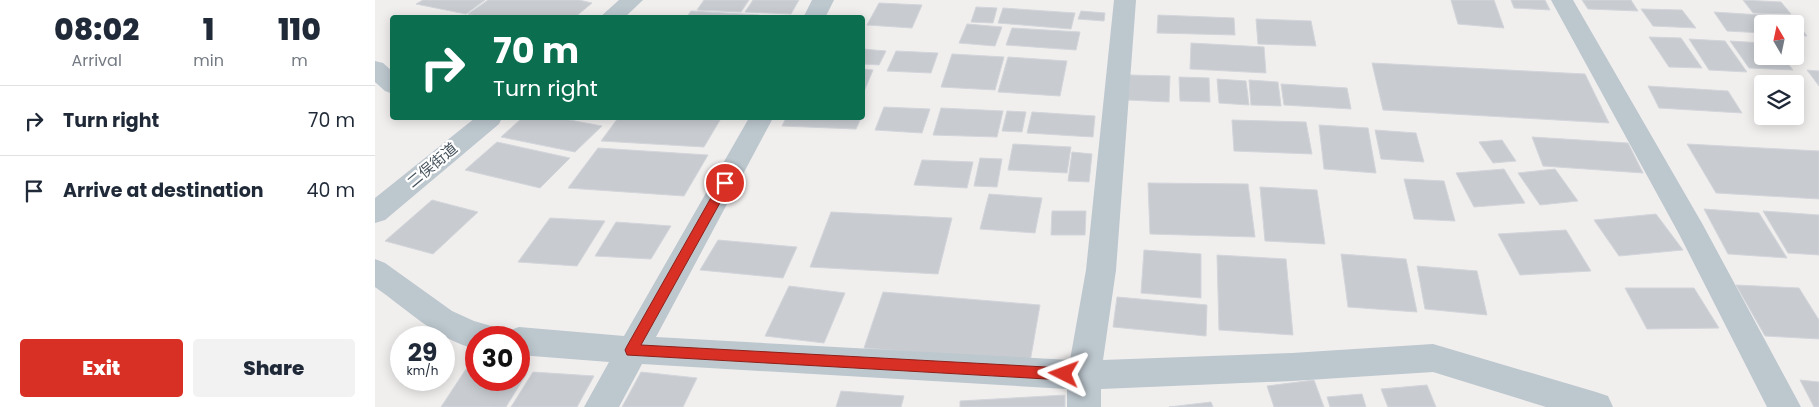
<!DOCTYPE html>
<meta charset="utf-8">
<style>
:root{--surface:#fff;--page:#f2f2f3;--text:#1f2937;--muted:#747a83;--line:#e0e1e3;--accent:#d93025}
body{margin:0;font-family:Poppins,"Noto Sans JP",sans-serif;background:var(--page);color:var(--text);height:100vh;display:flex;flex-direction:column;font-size:19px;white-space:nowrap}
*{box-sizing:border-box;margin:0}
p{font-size:16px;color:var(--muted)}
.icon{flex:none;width:28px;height:28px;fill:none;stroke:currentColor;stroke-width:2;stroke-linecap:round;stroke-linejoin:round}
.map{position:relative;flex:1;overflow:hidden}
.sheet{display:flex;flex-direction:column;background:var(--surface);width:375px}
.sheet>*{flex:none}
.hud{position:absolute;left:15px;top:15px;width:475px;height:105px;border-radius:5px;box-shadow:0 2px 12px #0003;background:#0b6e4f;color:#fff;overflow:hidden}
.needle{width:32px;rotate:351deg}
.controls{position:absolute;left:1379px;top:15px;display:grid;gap:10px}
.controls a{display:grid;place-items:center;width:50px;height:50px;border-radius:5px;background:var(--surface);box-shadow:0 2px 12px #0003;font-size:25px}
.speed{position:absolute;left:15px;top:326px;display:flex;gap:10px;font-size:25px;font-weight:700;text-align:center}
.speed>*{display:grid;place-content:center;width:65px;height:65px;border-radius:50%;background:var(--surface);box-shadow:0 2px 12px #0003;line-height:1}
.speed small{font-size:12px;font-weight:400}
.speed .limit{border:8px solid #d22;background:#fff;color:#111}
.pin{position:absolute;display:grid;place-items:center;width:42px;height:42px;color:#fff;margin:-21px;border:2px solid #fff;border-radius:50%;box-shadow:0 1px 5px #0007}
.me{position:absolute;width:55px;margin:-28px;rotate:273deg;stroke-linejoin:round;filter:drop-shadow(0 0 4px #0008)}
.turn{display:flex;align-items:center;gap:18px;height:105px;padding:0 20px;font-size:22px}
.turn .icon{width:65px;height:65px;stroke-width:2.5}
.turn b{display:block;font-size:35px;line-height:42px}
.eta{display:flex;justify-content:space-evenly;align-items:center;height:85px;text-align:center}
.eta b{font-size:30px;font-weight:800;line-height:35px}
.cta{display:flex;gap:10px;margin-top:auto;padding:10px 20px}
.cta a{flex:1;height:58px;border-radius:5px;background:var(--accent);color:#fff;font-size:20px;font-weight:800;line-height:58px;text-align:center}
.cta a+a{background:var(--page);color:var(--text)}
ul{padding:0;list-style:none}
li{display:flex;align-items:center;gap:15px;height:70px;padding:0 20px;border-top:1px solid var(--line)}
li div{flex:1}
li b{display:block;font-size:19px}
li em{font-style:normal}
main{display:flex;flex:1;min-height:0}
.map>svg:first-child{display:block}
</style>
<main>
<section class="sheet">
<div class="eta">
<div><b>08:02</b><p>Arrival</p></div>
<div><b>1</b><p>min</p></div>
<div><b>110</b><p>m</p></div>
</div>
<ul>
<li><svg class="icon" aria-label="right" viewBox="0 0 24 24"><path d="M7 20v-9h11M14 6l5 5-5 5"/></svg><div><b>Turn right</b></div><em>70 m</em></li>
<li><svg class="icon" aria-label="arrive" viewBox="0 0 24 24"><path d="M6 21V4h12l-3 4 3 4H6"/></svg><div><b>Arrive at destination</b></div><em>40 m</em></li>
</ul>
<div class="cta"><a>Exit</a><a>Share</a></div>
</section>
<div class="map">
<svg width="1444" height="407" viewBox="0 0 1444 407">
<rect width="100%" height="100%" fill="#f1eeee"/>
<g fill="#c8ccd1" stroke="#d2d5da">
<path d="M48,0H110L91,14L41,4Z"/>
<path d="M113,0H204L217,3L199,18H109L93,14Z"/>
<path d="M329,0H374L366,12L322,10Z"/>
<path d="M378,0H424L416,14L370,12Z"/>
<path d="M1076,0H1119L1129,28L1083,24Z"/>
<path d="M1136,0H1170L1175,10L1139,8Z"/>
<path d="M1207,0H1256L1263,11L1213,9Z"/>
<path d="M1368,0L1406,2L1416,14L1378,13Z"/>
<path d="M504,3L547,5L537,28L492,25Z"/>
<path d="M601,7L622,8L618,23L596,22Z"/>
<path d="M628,8L700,13L696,29L623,23Z"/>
<path d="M1266,9L1307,10L1321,28L1278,26Z"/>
<path d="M316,11L384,15L383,18H311Z"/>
<path d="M706,11L730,13L729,21L703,19Z"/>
<path d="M1339,12L1417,17L1432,36L1420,35V24H1388V33L1352,31Z"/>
<path d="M783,15L859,18L860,35L782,33Z"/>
<path d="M881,19L936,21L941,46L883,44Z"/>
<path d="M592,24L627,27L620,46L584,43Z"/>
<path d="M637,28L705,32L701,50L631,45Z"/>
<path d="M1274,37L1306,38L1327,68L1294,67Z"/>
<path d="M1314,39L1350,41L1372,72L1334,70Z"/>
<path d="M1355,41L1388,43V56H1407L1418,70L1374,68Z"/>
<path d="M816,43L889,47L891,73L815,69Z"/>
<path d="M488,49L511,51L504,65L488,64Z"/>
<path d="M521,51L563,53L556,73L512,71Z"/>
<path d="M577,54L629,57L620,90L566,87Z"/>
<path d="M633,57L692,61L685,96L623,92Z"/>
<path d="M997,63L1210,74L1234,123L1008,110Z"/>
<path d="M488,69L498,70L488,94Z"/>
<path d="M1432,70L1444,71V86Z"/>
<path d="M755,75L795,76L794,102L753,100Z"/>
<path d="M804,77L834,78L835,102L805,101Z"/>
<path d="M842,79L871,81L874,105L844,103Z"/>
<path d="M874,80L903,82L906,106L876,105Z"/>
<path d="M906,84L972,88L976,109L909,105Z"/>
<path d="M1273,86L1353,91L1367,113L1284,108Z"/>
<path d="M509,107L555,109L547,133L500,130Z"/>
<path d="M566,108L628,111L622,137L558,135Z"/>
<path d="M632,111L651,112L647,132L627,131Z"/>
<path d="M657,112L720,116L718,137L652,133Z"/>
<path d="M147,118H184L227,126L200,152L126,137Z"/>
<path d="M243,118H301L345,120L329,147L226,141Z"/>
<path d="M411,118H486L481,129L407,126Z"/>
<path d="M857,120L931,122L937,154L859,151Z"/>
<path d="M944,125L993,128L1001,173L949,169Z"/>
<path d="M1000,130L1041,133L1049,162L1006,159Z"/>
<path d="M1157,137L1253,143L1268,173L1168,166Z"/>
<path d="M1127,140L1141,161L1118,163L1104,142Z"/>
<path d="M122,142L195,158L165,188L90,170Z"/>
<path d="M638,144L696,147L692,173L633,170Z"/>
<path d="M1312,144L1444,151V199L1341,193Z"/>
<path d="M223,148L333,155L309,196L193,188Z"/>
<path d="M697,152L717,154L714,182L693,181Z"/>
<path d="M605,158L627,159L622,187L599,186Z"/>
<path d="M547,160L598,162L592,188L539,185Z"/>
<path d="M1129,169L1150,203L1099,207L1081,173Z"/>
<path d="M1180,169L1203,201L1165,205L1143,173Z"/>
<path d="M1029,179L1069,181L1080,221L1039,219Z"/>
<path d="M773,183L873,184L880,237L775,234Z"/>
<path d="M885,187L942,190L950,244L890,241Z"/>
<path d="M614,194L667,198L660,233L605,229Z"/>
<path d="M57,200L103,212L58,254L10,241Z"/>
<path d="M1329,209L1384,213L1412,258L1353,254Z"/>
<path d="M677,211H711L710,235H676Z"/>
<path d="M1388,211L1444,215V255L1413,253Z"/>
<path d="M456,212L577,218L563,274L435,267Z"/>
<path d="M1281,214L1308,250L1244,256L1219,220Z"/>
<path d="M175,218L230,221L202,266L143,262Z"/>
<path d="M241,222L296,226L276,259L220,256Z"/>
<path d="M1191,230L1216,271L1145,275L1123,234Z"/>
<path d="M343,240L422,247L408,278L325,270Z"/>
<path d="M769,250L826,254V298L766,293Z"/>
<path d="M966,254L1031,259L1042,312L973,307Z"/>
<path d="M842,255L911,259L918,335L844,330Z"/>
<path d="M1042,266L1102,271L1112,315L1050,309Z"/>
<path d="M1361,285L1424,288L1444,320V339L1390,336Z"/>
<path d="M414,286L470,293L449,343L390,336Z"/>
<path d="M1250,288H1319L1344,328L1272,329Z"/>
<path d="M508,292L665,305L655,362L489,348Z"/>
<path d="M742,297L832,305L831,336L738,327Z"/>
<path d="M91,369L101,370V380H144V373H152L131,407H66Z"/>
<path d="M158,372L219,376L202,407H136Z"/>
<path d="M266,372L322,378L308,407H247Z"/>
<path d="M939,380L949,407H899L892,386Z"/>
<path d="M1425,380L1444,382V407H1439Z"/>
<path d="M1052,385L1061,407H1013L1006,389Z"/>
<path d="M466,391L529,396L526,407H461Z"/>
<path d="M987,394L991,407H955L952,397Z"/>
<path d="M690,395V407H585V401Z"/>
<path d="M836,402L838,407H794Z"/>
</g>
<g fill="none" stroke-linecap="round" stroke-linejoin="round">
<g fill="#bcc7ce" fill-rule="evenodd">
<path d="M437,0H459L450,18H428Z"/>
<path d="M739,0H761L741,270L728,360L917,353L1058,344L1221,392L1233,396L1238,407H1171L1058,372L917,381L726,389V407H692V389L267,364L244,407H209L234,362L144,355V338H130L133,331L144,327L249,336L374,118H398L281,337L695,360L711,270Z"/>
<path d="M1176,0H1198L1328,225L1426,407H1392L1304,234Z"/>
<path d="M0,259L10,263L77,311L99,321L123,328L128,338H101V349C61,339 33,310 0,287Z"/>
</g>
<g fill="#bcc7ce" fill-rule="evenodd">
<path d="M244,0H268L249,18H224Z"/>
<path d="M0,61L8,63L18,72V94L10,91L0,82Z"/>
<path d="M100,118H127L124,124L10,220L0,223V198Z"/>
</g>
</g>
<path fill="#d93025" stroke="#8d1f18" d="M350,179L356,183L266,345L689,368L694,369L696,374L694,378L689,380L252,355L250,350L252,346L346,180Z"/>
<g text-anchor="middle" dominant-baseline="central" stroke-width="4.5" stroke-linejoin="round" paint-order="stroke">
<g font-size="15" fill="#46535d" stroke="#fff">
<text transform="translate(57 165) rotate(-40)">二俣街道</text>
</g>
</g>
</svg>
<div class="controls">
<a><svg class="needle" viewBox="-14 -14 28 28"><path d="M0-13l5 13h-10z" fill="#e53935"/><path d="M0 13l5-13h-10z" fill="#747a83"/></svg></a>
<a><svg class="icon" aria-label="layers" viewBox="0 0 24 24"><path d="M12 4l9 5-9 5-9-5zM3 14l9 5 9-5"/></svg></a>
</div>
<div class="speed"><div>29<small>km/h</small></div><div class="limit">30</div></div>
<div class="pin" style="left:350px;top:183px;background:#d93025"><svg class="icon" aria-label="arrive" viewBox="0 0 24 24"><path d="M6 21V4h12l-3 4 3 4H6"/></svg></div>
<svg class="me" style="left:689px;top:374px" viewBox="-20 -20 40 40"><path d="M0-17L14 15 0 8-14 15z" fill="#d93025" stroke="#fff" stroke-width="4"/></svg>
<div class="hud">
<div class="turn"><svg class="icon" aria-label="right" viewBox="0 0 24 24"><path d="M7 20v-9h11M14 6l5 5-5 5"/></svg><div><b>70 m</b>Turn right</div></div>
</div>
</div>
</main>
